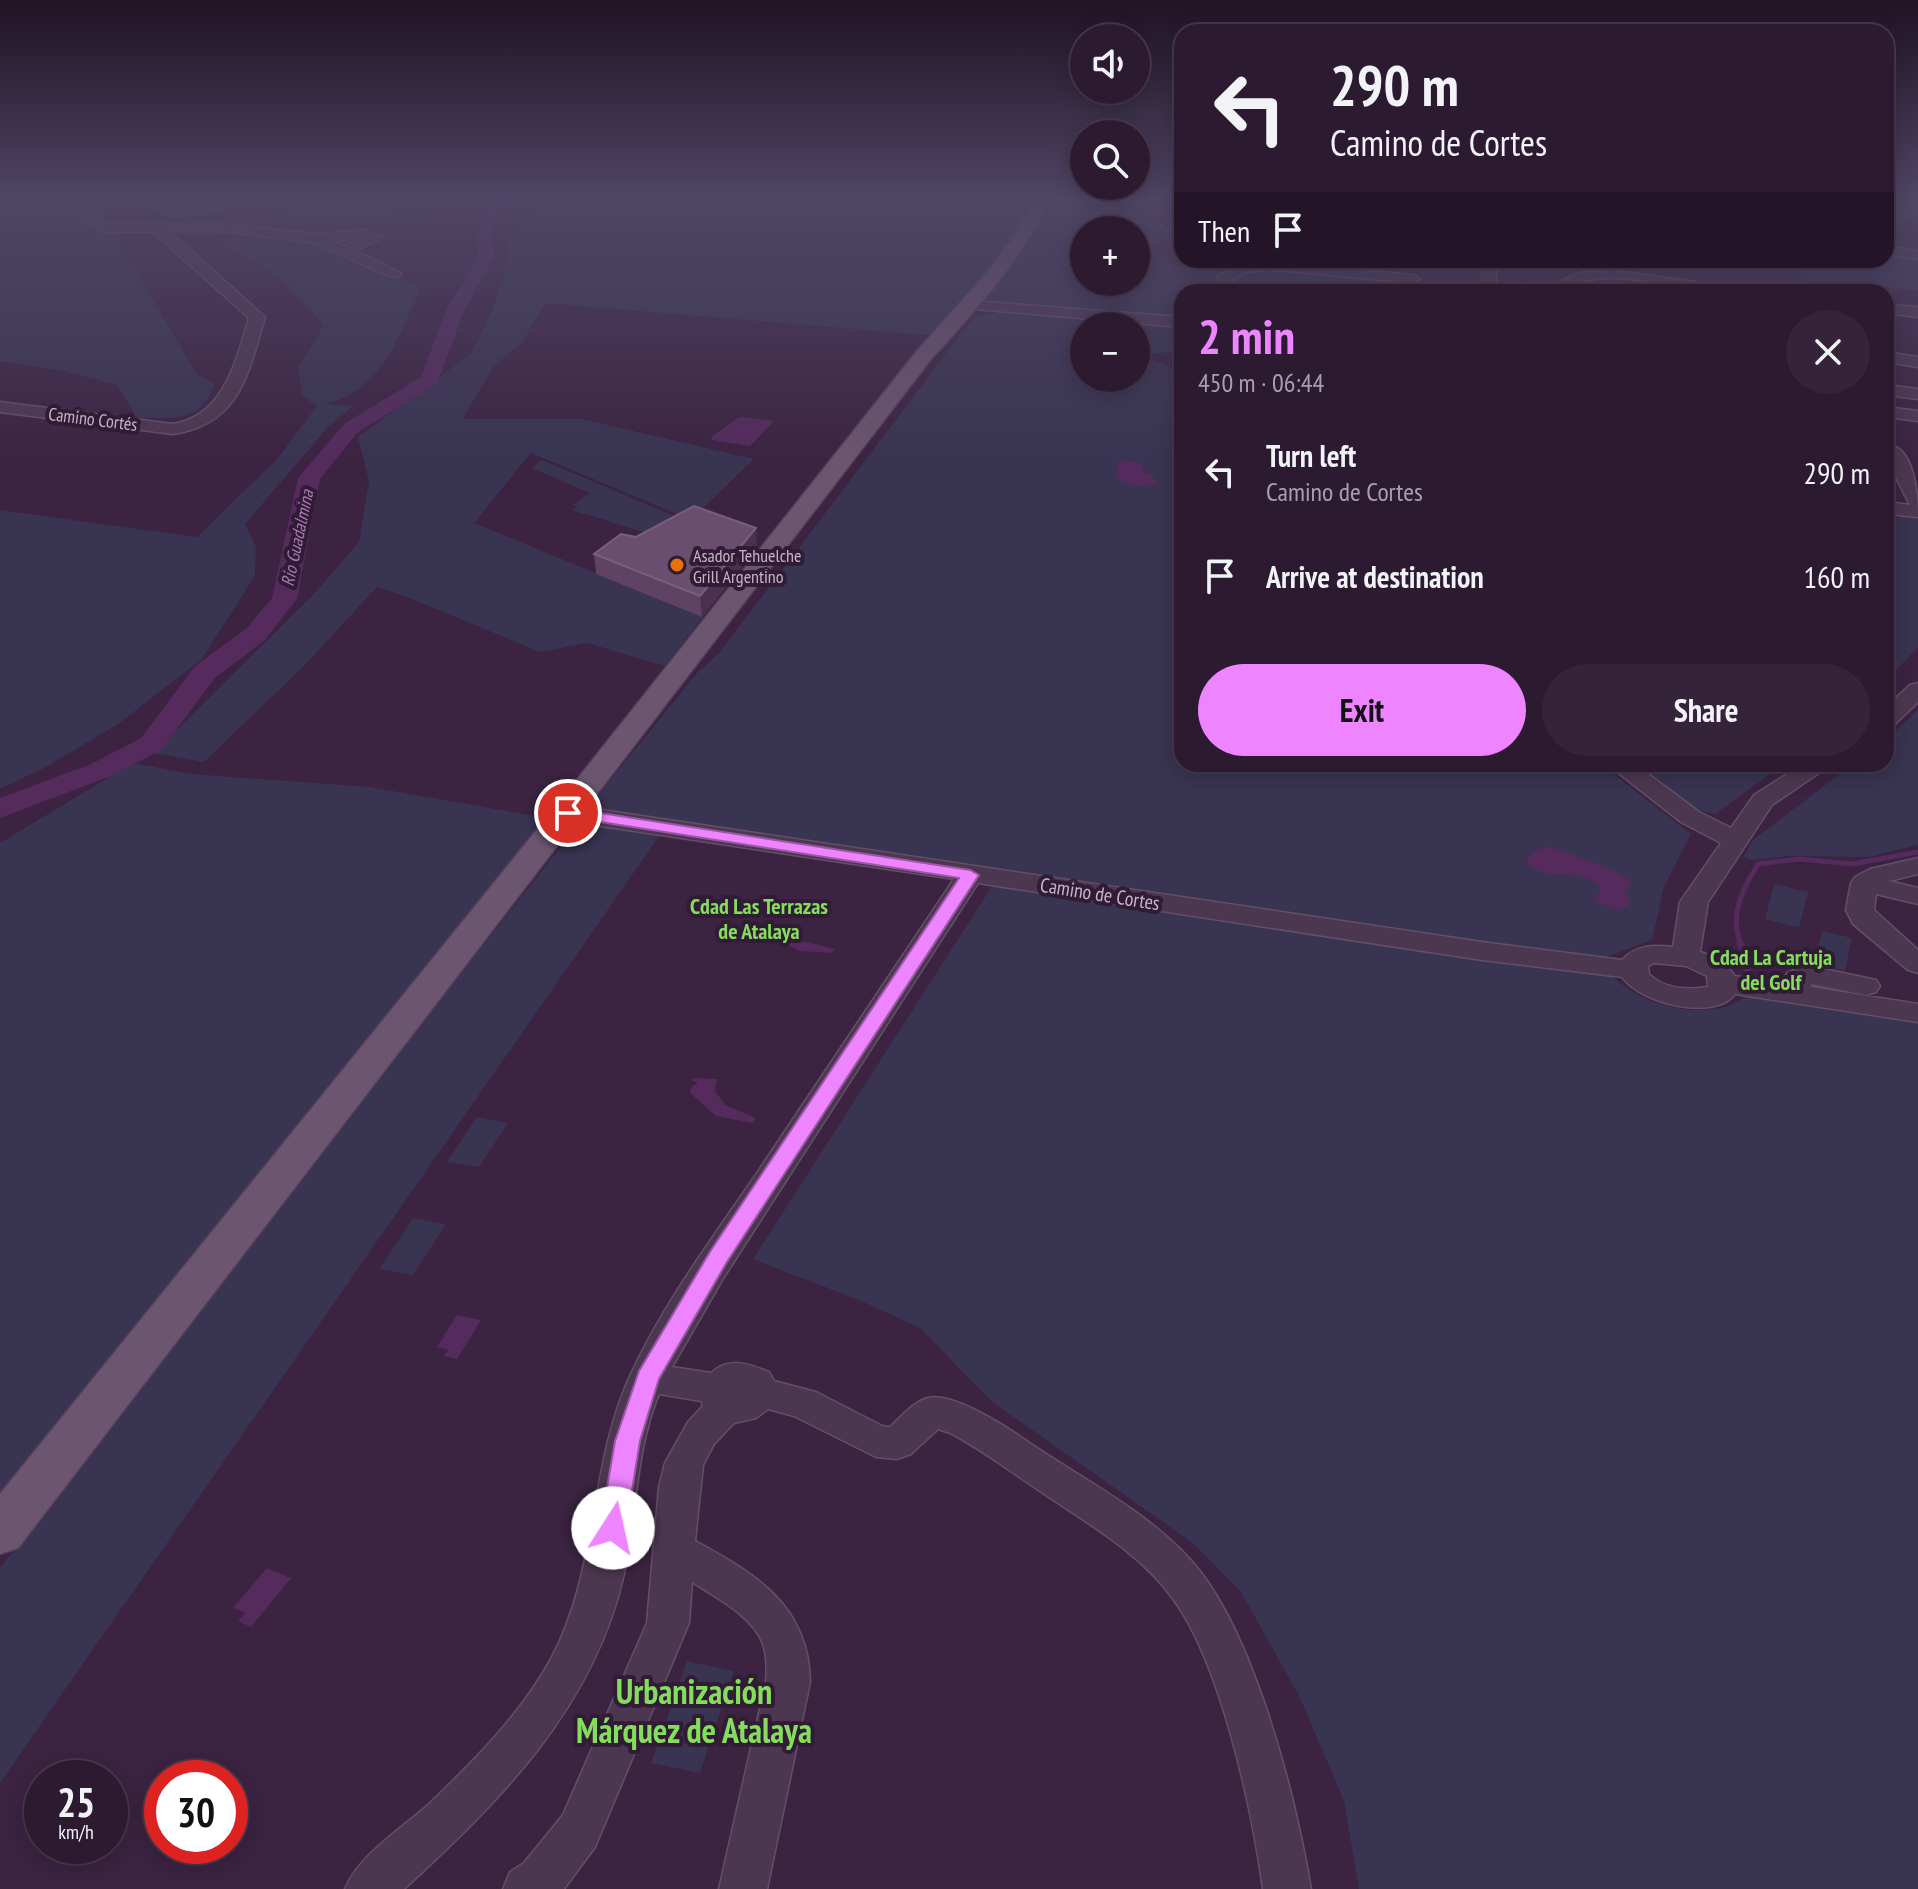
<!DOCTYPE html>
<meta charset="utf-8">
<style>
:root{--surface:#2c1a31;--page:#342339;--text:#f1f3f6;--muted:#a6a1ab;--line:#48384d;--accent:#ee84ff}
body{margin:0;font-family:"PT Sans Narrow",sans-serif;background:var(--page);color:var(--text);height:100vh;display:flex;flex-direction:column;font-size:30px;white-space:nowrap}
*{box-sizing:border-box;margin:0}
p{font-size:26px;color:var(--muted)}
.icon{flex:none;width:44px;height:44px;fill:none;stroke:currentColor;stroke-width:2;stroke-linecap:round;stroke-linejoin:round}
.map{position:relative;flex:1;overflow:hidden}
.panel{position:absolute;left:1174px;top:284px;width:720px;height:488px;display:flex;flex-direction:column;background:var(--surface);border-radius:24px;box-shadow:0 4px 20px #0003,0 0 0 2px var(--line)}
.panel>*{flex:none}
.top-card{position:absolute;left:1174px;top:24px;width:720px;height:244px;border-radius:24px;box-shadow:0 4px 20px #0003,0 0 0 2px var(--line);background:#2c1a31;color:var(--text);overflow:hidden}
.tools{position:absolute;left:1070px;top:24px;display:grid;gap:16px}
.tools a{display:grid;place-items:center;width:80px;height:80px;border-radius:50%;background:var(--surface);box-shadow:0 4px 20px #0003,0 0 0 2px var(--line);font-size:40px}
.speed{position:absolute;left:24px;top:1760px;display:flex;gap:16px;font-size:40px;font-weight:700;text-align:center}
.speed>*{display:grid;place-content:center;width:104px;height:104px;border-radius:50%;background:var(--surface);box-shadow:0 4px 20px #0003,0 0 0 2px var(--line);line-height:1}
.speed small{font-size:20px;font-weight:400}
.speed .limit{border:12px solid #d22;background:#fff;color:#111}
.pin{position:absolute;display:grid;place-items:center;width:68px;height:68px;color:#fff;margin:-34px;border:4px solid #fff;border-radius:50%;box-shadow:0 2px 8px #0007}
.me{position:absolute;width:88px;margin:-44px;rotate:10deg;stroke-linejoin:round;filter:drop-shadow(0 0 6px #0008)}
.turn{display:flex;align-items:center;gap:28px;height:168px;padding:0 24px;font-size:36px}
.turn .icon{width:104px;height:104px;stroke-width:2.5}
.turn b{display:block;font-size:56px;line-height:68px}
.then{display:flex;align-items:center;height:76px;padding:0 24px;background:#0003;gap:16px;font-size:30px}
.round{display:grid;place-items:center;flex:none;width:84px;height:84px;border-radius:42px;background:var(--page)}
.summary{display:flex;align-items:center;justify-content:space-between;height:136px;padding:0 24px}
h1{font-size:48px;font-weight:800;line-height:60px;color:var(--accent)}
.button{display:flex;gap:16px;margin-top:auto;padding:16px 24px}
.button a{flex:1;height:92px;border-radius:48px;background:var(--accent);color:#111;font-size:32px;font-weight:800;line-height:92px;text-align:center}
.button a+a{background:var(--page);color:var(--text)}
ul{padding:0;list-style:none}
li{display:flex;align-items:center;gap:24px;height:104px;padding:0 24px}
li div{flex:1}
li b{display:block;font-size:30px}
li em{font-style:normal}
.map>svg:first-child{display:block}
</style>
<div class="map">
<svg width="1918" height="1889" viewBox="0 0 1918 1889">
<rect width="100%" height="100%" fill="#3b2341"/>
<g fill="#383451" fill-rule="evenodd">
<path d="M10,198H78L84,205L81,220L92,227L113,231L197,375L215,383C200,424 175,417 137,418L117,385L65,371L0,361V215L3,213L0,206Z"/>
<path d="M304,198H492L343,221H275Z"/>
<path d="M556,198H989L986,208L1030,211L1011,244L935,336L545,303L523,341L493,367L463,419H582L754,459L691,520L531,453L474,523L703,617L665,666L587,643L540,652L407,597L377,587L303,667L204,762L153,753L312,596L359,542L369,481L358,437L471,354L495,304L506,264L507,235L515,233L534,210Z"/>
<path d="M1047,198H1089L1082,204L1070,206L1097,208L1108,221C1129,222 1150,217 1169,230V237L1148,248H1136V230H1084V282H1136V252L1175,256L1169,264L1227,272L1218,292H1182L1176,319L979,302Z"/>
<path d="M233,237L306,240L415,284L419,291C400,336 378,395 324,404L353,406L328,427L245,524L256,547L255,576L201,660L118,724L46,767L0,789V510L197,537L278,458L317,406L303,396L298,368L324,325L278,275L226,244Z"/>
<path d="M1886,252L1918,257V291L1861,284L1863,290L1824,287L1800,276L1804,264L1811,260H1886Z"/>
<path d="M1262,267L1424,282L1422,292H1228L1229,278Z"/>
<path d="M1002,311L1182,324V352L1139,354L1182,372V764H1601L1691,834L1664,887L1652,940L1598,960L595,808L594,800L697,673L720,652L969,323L977,316ZM1084,326H1136V378H1084Z"/>
<path d="M542,460L696,525C651,547 617,519 572,511L578,506L573,505L590,493L531,468Z"/>
<path d="M1910,514L1918,515V647L1886,681V521Z"/>
<path d="M1918,710V845L1868,857L1790,856L1752,860L1743,857L1754,839L1853,764H1886V740Z"/>
<path d="M133,763L192,774L370,787L553,819L0,1508V843Z"/>
<path d="M1639,764H1784L1715,814L1698,810Z"/>
<path d="M582,820L662,832L0,1783V1568L309,1165Z"/>
<path d="M994,883L1610,974C1638,1002 1685,1017 1725,1007C1739,1003 1740,996 1759,994L1918,1016V1889H1359L1344,1801L1299,1696L1241,1592L1193,1543L992,1402L920,1328L861,1301L753,1259Z"/>
<path d="M1774,884L1808,892L1799,928L1765,919Z"/>
<path d="M1822,931L1852,938L1845,971L1814,963Z"/>
<path d="M477,1117L508,1123L479,1167L447,1162Z"/>
<path d="M413,1218L446,1224L413,1275L379,1269Z"/>
<path d="M687,1661L734,1671L700,1773L651,1763Z"/>
</g>
<g fill="#542b5c">
<path d="M738,418L742,417L774,421L750,446L712,440L711,437Z"/>
<path d="M1124,460L1142,463L1143,472L1152,475L1157,483C1145,489 1127,485 1116,478L1118,462Z"/>
<path d="M1551,847L1604,866L1629,880L1631,885L1624,890L1629,898L1628,906L1617,910L1600,903L1596,898L1600,891L1598,885C1577,867 1551,881 1530,867L1527,861C1531,851 1541,847 1551,847Z"/>
<path d="M780,925L803,941L835,949L831,953L800,951L756,930L757,927Z"/>
<path d="M693,1078L717,1079L715,1091L725,1105L756,1118L752,1123L716,1116L690,1093L691,1088L698,1082L692,1081Z"/>
<path d="M457,1315L481,1320L457,1359L444,1356L448,1350L437,1347Z"/>
<path d="M267,1568L291,1578L251,1627L238,1621L245,1613L233,1608Z"/>
</g>
<g fill="none" stroke-linecap="round" stroke-linejoin="round">
<path stroke="#542b5c" stroke-width="5" d="M1741,945C1729,915 1742,890 1758,864L1799,859L1852,864L1918,852"/>
<path stroke="#542b5c" stroke-width="7" d="M1740,943L1747,957L1748,976"/>
<path fill="#542b5c" fill-rule="evenodd" d="M499,198H518L499,211L494,221V257L464,311L437,384L358,432L320,479L297,599L265,640L215,678L161,750L111,776L0,818V798L91,764L141,738L195,666L247,628L272,598L298,478L344,424L421,377L446,311L478,257V221L487,205Z"/>
<defs>
<g id="minor">
<path d="M96,198H109L97,217L106,224L218,223L315,234L365,230L383,237L356,251L401,273L399,276H389L312,242L218,231H169L265,317C248,374 240,424 173,434L0,412V402L173,424C224,416 236,361 249,318L153,232H103L85,221L83,218ZM362,238L344,246L332,241Z"/>
<path d="M132,198L163,202L191,199L196,200V205L222,198H240L220,209L173,217L166,213L176,209L149,208Z"/>
<path d="M1918,205V214L1886,226V217Z"/>
<path d="M1182,215V224L1178,226L1182,228V237L1160,226Z"/>
<path d="M1886,246L1918,251V259L1886,254Z"/>
<path d="M1479,260H1493L1497,267L1495,292H1481L1483,267Z"/>
<path d="M1266,261L1413,275L1420,279L1413,283L1266,269L1244,273L1229,282L1231,292H1217V277L1235,266Z"/>
<path d="M1611,270L1735,288L1742,292C1732,292 1721,293 1711,292C1673,289 1594,262 1565,292H1550C1566,272 1587,271 1611,270Z"/>
<path d="M970,301L1182,317V327L965,308L963,305Z"/>
<path d="M1886,305L1918,307V317L1886,313Z"/>
<path d="M1886,352L1918,357V367L1886,362Z"/>
<path d="M1886,385L1918,389V399L1886,395Z"/>
<path d="M1886,407L1918,411V421L1886,417Z"/>
<path d="M1891,445C1915,451 1918,497 1918,517L1886,514V502L1910,505L1886,458V446Z"/>
<path d="M1918,683V702L1894,725L1886,727V707L1910,685Z"/>
<path d="M1607,764H1635L1699,812L1731,828L1754,795L1803,764H1832L1772,805L1708,902L1700,952L1721,959L1735,976L1783,983L1787,973L1805,965L1876,980L1880,986L1876,992L1866,995L1811,984V987L1918,1004V1022L1735,994C1714,1022 1640,1003 1622,977L1482,960L978,883L724,1277L672,1367L711,1373C729,1356 749,1364 769,1372L774,1381L816,1392L882,1426L890,1427C901,1417 913,1402 928,1398C954,1392 1010,1429 1031,1444C1083,1479 1140,1508 1184,1553C1252,1620 1295,1795 1311,1889H1263C1252,1808 1221,1665 1174,1600C1139,1551 1085,1522 1037,1489C1008,1470 981,1449 950,1433L938,1429L911,1454L897,1459L876,1457L794,1416L768,1409L756,1418L734,1423L714,1444L703,1465L695,1541C756,1574 809,1606 810,1682L767,1889H719L766,1682C767,1670 767,1656 763,1644C754,1617 714,1596 692,1582L689,1623L595,1847L564,1889H503L510,1872L524,1863L563,1815L647,1623L659,1487L665,1463L688,1422L703,1406L701,1401L659,1394C635,1451 637,1515 624,1574C594,1707 501,1800 404,1889H345C360,1854 401,1829 429,1804C475,1760 522,1713 552,1657C599,1568 589,1463 631,1374C664,1302 715,1235 759,1170C824,1073 889,976 954,879L568,821L559,818L555,813L559,808L568,805L1482,942L1622,960C1635,945 1654,945 1673,947L1680,902L1721,843L1681,822ZM1654,963L1686,966L1707,976L1708,987C1688,990 1664,989 1649,974L1648,966Z"/>
<path d="M1918,858V874L1889,881L1918,888V904L1876,894L1874,910L1918,950V973L1908,970L1853,924L1846,910L1851,883L1855,877L1870,869Z"/>
</g>
<path id="major" d="M1035,198H1051C1021,260 977,309 931,359L18,1548L0,1554V1494L556,806L917,351L983,277L1011,241Z"/>
</defs>
<use href="#minor" stroke="#644f68" stroke-width="3"/>
<use href="#major" stroke="#554059" stroke-width="3"/>
<use href="#minor" fill="#4c3750" fill-rule="evenodd"/>
<use href="#major" fill="#6c5570" fill-rule="evenodd"/>
</g>
<path fill="#5f4264" d="M636,537L757,547L702,617L596,574L594,554Z"/>
<path fill="#4c3051" d="M756,528L757,547L702,617L700,596Z"/>
<path fill="#6a4e6f" stroke="#795e7d" stroke-width="2" d="M694,506L756,528L700,596L594,554L621,534L636,537Z"/>
<linearGradient id="sky" x2="0" y2="1"><stop stop-color="#201324"/><stop offset="0.43" stop-color="#4f4565"/><stop offset="1" stop-color="#4f4565" stop-opacity="0"/></linearGradient>
<rect width="1918" height="463" fill="url(#sky)"/>
<path fill="#ee84ff" stroke="#9b56a6" stroke-width="2" d="M568,808L970,870L979,875L727,1262L659,1379L640,1441L626,1528L622,1536L613,1539L604,1536L600,1528L615,1441L639,1371L711,1250L959,878L562,816L560,813Z"/>
<circle fill="#e8710a" stroke="#311c35" stroke-width="3" cx="677" cy="565" r="8"/>
<g text-anchor="middle" dominant-baseline="central" stroke-width="8" stroke-linejoin="round" paint-order="stroke">
<g font-size="18" fill="#c8b3cb" stroke="#311c35">
<text transform="translate(93 419) rotate(7)">Camino Cortés</text>
</g>
<g font-size="18" font-style="italic" fill="#aa79b5" stroke="#311c35">
<text transform="translate(297 538) rotate(-78)">Rio Guadalmina</text>
</g>
<g font-size="18" fill="#c8b3cb" stroke="#311c35" text-anchor="start">
<text x="693" y="555">Asador Tehuelche<tspan x="693" dy="21">Grill Argentino</tspan></text>
</g>
<g font-size="20" fill="#c8b3cb" stroke="#311c35">
<text transform="translate(1100 894) rotate(9)">Camino de Cortes</text>
</g>
<g font-size="22" font-weight="bold" fill="#85dd5c" stroke="#311c35">
<text x="759" y="906">Cdad Las Terrazas<tspan x="759" dy="25">de Atalaya</tspan></text>
<text x="1771" y="957">Cdad La Cartuja<tspan x="1771" dy="25">del Golf</tspan></text>
</g>
<g font-size="34" font-weight="bold" fill="#85dd5c" stroke="#311c35">
<text x="694" y="1691">Urbanización<tspan x="694" dy="39">Márquez de Atalaya</tspan></text>
</g>
</g>
</svg>
<div class="tools">
<a><svg class="icon" aria-label="sound" viewBox="0 0 24 24"><path d="M4 9h4l5-4v14l-5-4H4zM17 9q2 3 0 6"/></svg></a>
<a><svg class="icon" aria-label="search" viewBox="0 0 24 24"><circle cx="10" cy="10" r="6"/><path d="M15 15l6 6"/></svg></a>
<a>+</a>
<a>−</a>
</div>
<div class="speed"><div>25<small>km/h</small></div><div class="limit">30</div></div>
<div class="pin" style="left:568px;top:813px;background:#d93025"><svg class="icon" aria-label="arrive" viewBox="0 0 24 24"><path d="M6 21V4h12l-3 4 3 4H6"/></svg></div>
<svg class="me" style="left:613px;top:1528px" viewBox="-20 -20 40 40"><circle r="19" fill="#fff"/><path d="M0-13L10 11 0 6-10 11z" fill="#ee84ff"/></svg>
<div class="top-card">
<div class="turn"><svg class="icon" aria-label="left" viewBox="0 0 24 24"><path d="M17 20v-9H6M10 6l-5 5 5 5"/></svg><div><b>290 m</b>Camino de Cortes</div></div>
<div class="then">Then<svg class="icon" aria-label="arrive" viewBox="0 0 24 24"><path d="M6 21V4h12l-3 4 3 4H6"/></svg></div>
</div>
<section class="panel">
<div class="summary"><div><h1>2 min</h1><p>450 m · 06:44</p></div><a class="round"><svg class="icon" aria-label="close" viewBox="0 0 24 24"><path d="M6 6l12 12M18 6L6 18"/></svg></a></div>
<ul>
<li><svg class="icon" aria-label="left" viewBox="0 0 24 24"><path d="M17 20v-9H6M10 6l-5 5 5 5"/></svg><div><b>Turn left</b><p>Camino de Cortes</p></div><em>290 m</em></li>
<li><svg class="icon" aria-label="arrive" viewBox="0 0 24 24"><path d="M6 21V4h12l-3 4 3 4H6"/></svg><div><b>Arrive at destination</b></div><em>160 m</em></li>
</ul>
<div class="button"><a>Exit</a><a>Share</a></div>
</section>
</div>
